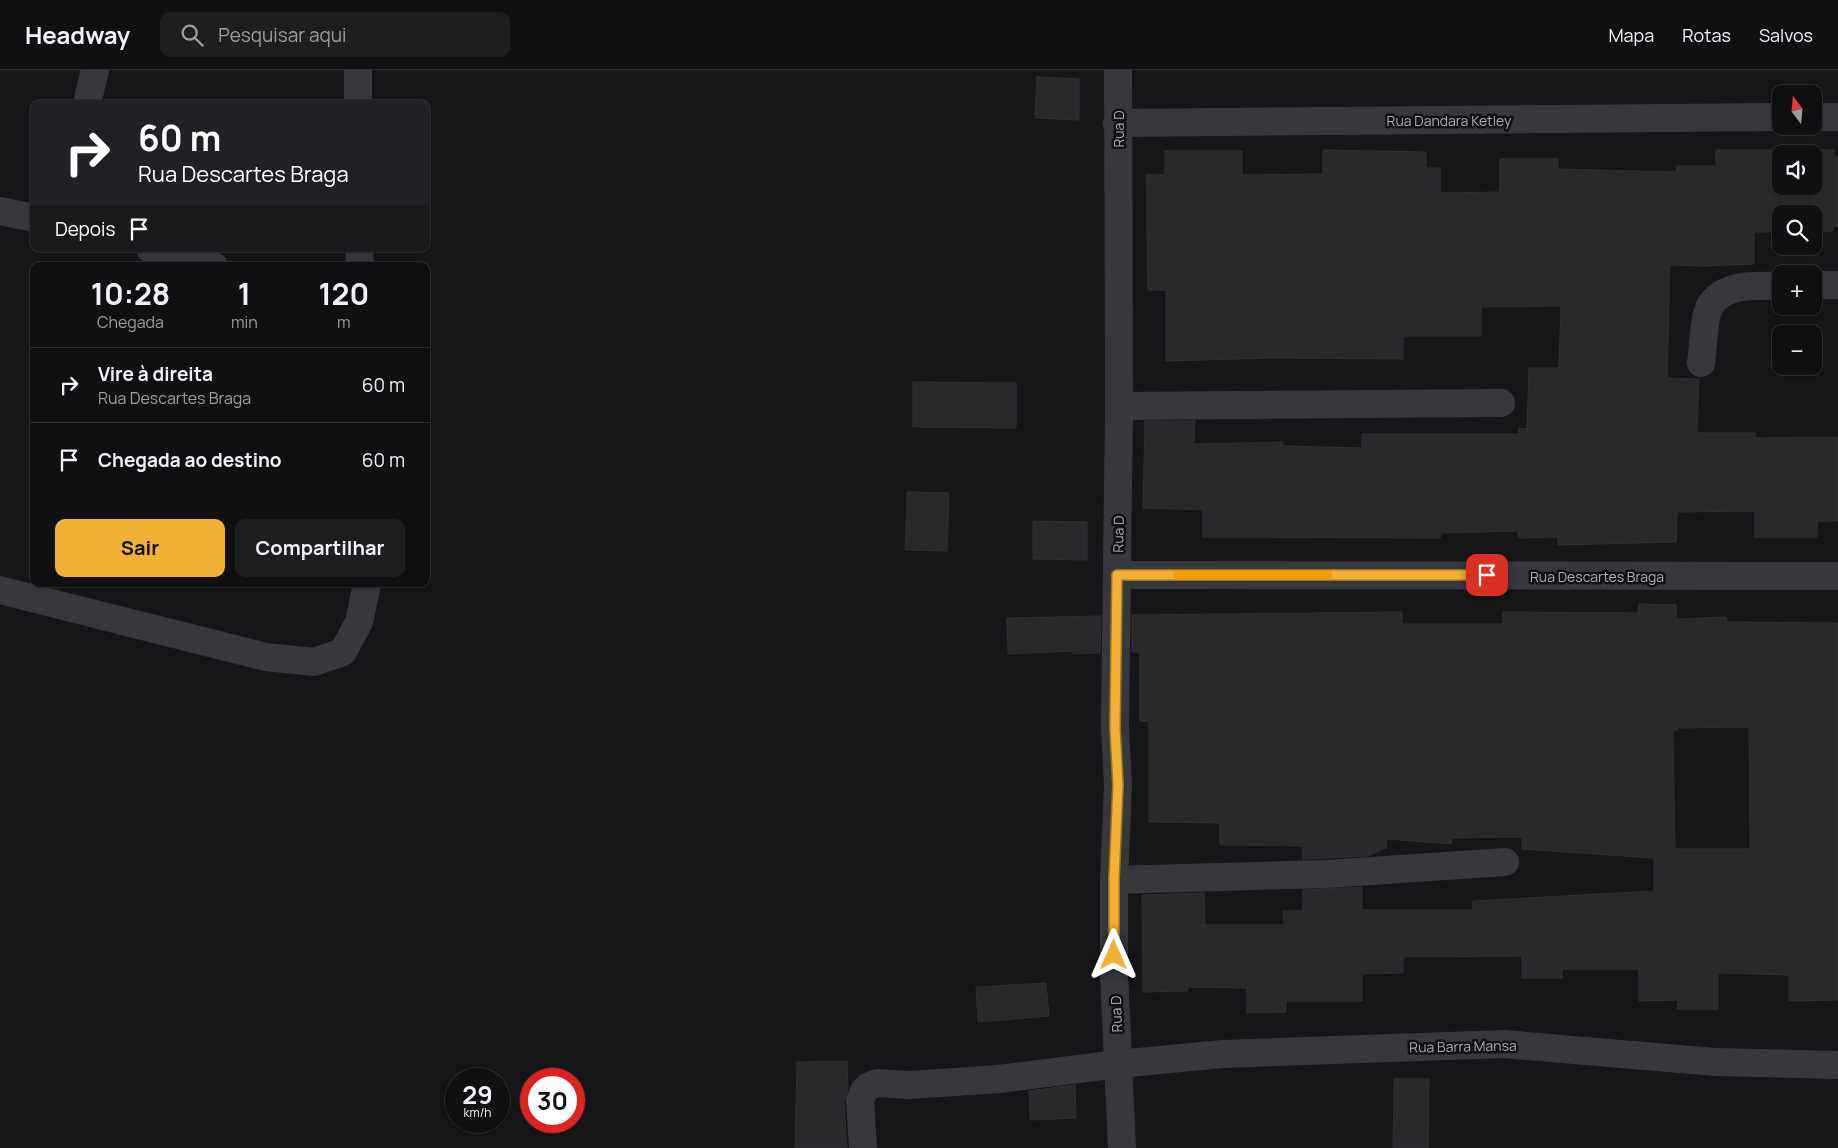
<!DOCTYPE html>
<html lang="pt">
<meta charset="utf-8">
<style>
:root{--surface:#101012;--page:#1e1e20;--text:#f1f3f6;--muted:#9c9d9f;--line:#303032;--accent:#f2b134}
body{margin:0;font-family:Manrope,sans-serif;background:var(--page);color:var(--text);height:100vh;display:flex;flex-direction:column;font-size:19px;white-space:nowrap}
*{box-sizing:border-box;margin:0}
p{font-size:16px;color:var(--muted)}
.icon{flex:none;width:28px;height:28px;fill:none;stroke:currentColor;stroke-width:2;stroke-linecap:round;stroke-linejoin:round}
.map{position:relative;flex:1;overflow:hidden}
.side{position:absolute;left:30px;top:192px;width:400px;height:325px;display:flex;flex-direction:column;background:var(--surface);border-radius:10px;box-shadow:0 1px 4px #0004,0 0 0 1px var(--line)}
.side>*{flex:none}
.banner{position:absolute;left:30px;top:30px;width:400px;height:152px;border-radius:10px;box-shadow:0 1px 4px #0004,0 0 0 1px var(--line);background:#202124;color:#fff;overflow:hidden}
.needle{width:32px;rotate:344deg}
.fabs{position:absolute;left:1772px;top:15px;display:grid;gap:10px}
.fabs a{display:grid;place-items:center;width:50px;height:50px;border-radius:10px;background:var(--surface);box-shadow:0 1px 4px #0004,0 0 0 1px var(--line);font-size:25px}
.speed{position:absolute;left:445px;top:998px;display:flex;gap:10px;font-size:25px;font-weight:700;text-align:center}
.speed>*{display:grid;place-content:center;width:65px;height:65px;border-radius:50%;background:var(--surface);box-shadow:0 1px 4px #0004,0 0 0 1px var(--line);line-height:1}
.speed small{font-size:12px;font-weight:400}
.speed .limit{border:8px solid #d22;background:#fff;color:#111}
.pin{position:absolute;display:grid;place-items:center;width:42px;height:42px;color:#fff;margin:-21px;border-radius:10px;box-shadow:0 2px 8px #0006}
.me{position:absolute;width:55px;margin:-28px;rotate:0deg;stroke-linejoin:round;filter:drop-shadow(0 0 4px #0008)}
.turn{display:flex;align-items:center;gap:18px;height:105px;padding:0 25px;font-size:22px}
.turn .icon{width:65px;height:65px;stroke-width:2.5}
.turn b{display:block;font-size:35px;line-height:42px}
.then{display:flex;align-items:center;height:48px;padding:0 25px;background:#0003;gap:10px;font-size:19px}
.eta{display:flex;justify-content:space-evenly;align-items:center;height:85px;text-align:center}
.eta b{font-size:30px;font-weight:700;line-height:35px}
.button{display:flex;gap:10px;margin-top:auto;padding:10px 25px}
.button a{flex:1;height:58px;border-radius:10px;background:var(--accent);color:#111;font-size:20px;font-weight:700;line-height:58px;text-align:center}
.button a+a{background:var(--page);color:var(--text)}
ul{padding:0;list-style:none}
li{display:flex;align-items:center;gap:15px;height:75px;padding:0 25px;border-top:1px solid var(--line)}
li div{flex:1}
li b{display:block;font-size:19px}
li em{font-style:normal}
header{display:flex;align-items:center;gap:30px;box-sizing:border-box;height:70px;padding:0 25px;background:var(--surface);border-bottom:1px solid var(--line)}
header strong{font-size:24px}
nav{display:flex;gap:28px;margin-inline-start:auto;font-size:18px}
.search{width:350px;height:45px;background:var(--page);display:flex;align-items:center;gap:12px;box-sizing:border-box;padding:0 18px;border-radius:10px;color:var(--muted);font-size:19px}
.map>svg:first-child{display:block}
</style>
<header>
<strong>Headway</strong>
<div class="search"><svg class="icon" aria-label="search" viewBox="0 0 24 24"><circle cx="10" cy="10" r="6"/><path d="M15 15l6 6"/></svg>Pesquisar aqui</div>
<nav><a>Mapa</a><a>Rotas</a><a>Salvos</a></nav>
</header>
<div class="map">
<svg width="1838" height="1078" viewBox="0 0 1838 1078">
<rect width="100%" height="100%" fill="#161618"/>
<g fill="#29292c" stroke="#303034" fill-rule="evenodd">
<path d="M1037,7L1079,9V50L1035,48Z"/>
<path d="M1323,80L1426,82V98H1440V123L1500,122V89H1558V99L1676,102L1677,96H1716V80H1834V87H1838V157L1833,156V161L1814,162V144H1781V162H1754V194L1702,196L1670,195L1667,308L1699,309L1697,363H1755V368L1838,367V451H1817V467H1755V441L1677,442L1676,472L1558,475V467L1519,468L1518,461L1441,463L1440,468L1203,467V440L1143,438L1145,351H1195L1194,374L1282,372L1283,376L1362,378V364H1519V358L1527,359L1529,298H1559L1561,236L1481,237V266H1403V289L1272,288L1166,291V220H1148L1146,105H1165V81H1242V105L1323,104ZM1781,84H1814V116H1781Z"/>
<path d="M913,312L1016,313V358L913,357Z"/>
<path d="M907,422L949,423L947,481L905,480Z"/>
<path d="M1033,451L1087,452V490L1033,489Z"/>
<path d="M1639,534L1676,535V549L1726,547L1727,552L1838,553V930L1789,931V905L1718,903V939H1677L1678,930L1639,931V899H1562V908H1522V886L1403,887V903L1362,904V931H1286V942L1247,943V918L1188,917V921L1143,922L1142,825L1204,823L1205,855H1284L1283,841H1303V820L1362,817V840H1472L1473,831L1654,821V788L1522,779V767L1452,768L1451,774L1387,769L1386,778L1367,786L1303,789L1302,776L1220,775V753L1149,752V651H1140V582H1132V545L1402,542V554H1503V542L1638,543ZM1749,657L1750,779H1675L1673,660H1677V658Z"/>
<path d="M1101,546L1100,583L1073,584V581L1008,584L1007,548Z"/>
<path d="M1046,913L1049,946L978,952L976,917Z"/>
<path d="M847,991L848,1019L844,1031L847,1078H795L797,992Z"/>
<path d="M1394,1009H1429L1428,1078H1393Z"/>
<path d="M1075,1015L1076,1048L1030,1050L1029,1021Z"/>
</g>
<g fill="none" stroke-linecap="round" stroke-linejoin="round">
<g stroke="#37383d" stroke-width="28">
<path d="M358,0V34"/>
<path d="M1118,0L1119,336L1115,658L1118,715L1114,810V903L1122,1078"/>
<path d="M87,34L95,0"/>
<path d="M1814,47H1838"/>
<path d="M1117,53L1781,47"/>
<path d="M0,141L34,148"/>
<path d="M150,179L214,196"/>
<path d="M359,179L360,196"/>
<path d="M1814,215H1838"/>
<path d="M1701,293C1703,280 1704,245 1710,236C1724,212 1758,216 1781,216"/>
<path d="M1119,336L1501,333"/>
<path d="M1117,505L1838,506"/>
<path d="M0,520L266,587L314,592L343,582L359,552L367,514"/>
<path d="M1114,810L1326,804L1505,792"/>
<path d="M863,1078L860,1030L864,1021L869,1016L877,1013L910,1015L999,1009L1118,994L1223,984L1504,974L1715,992L1838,995"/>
</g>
</g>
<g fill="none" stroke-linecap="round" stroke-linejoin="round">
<defs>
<path id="route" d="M1114,885V810L1118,715L1115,658L1117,505H1487"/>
</defs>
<use href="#route" stroke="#9d7322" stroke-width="12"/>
<use href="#route" stroke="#f2b134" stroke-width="9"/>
<path stroke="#f59e0b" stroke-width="9" d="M1178,505H1328"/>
</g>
<g text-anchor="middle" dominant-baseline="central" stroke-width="5" stroke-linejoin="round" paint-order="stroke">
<g font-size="14" fill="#a8adb8" stroke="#111113">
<text x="1449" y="50">Rua Dandara Ketley</text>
<text transform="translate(1118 59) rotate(-90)">Rua D</text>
<text transform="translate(1118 464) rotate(-89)">Rua D</text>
<text x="1597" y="506">Rua Descartes Braga</text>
<text transform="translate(1116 944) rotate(-92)">Rua D</text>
<text transform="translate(1463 976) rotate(-1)">Rua Barra Mansa</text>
</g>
</g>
</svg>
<div class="fabs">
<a><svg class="needle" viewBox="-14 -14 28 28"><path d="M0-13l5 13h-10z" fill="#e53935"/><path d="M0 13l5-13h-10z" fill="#9c9d9f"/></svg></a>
<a><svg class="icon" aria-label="sound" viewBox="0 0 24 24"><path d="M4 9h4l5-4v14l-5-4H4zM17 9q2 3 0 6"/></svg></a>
<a><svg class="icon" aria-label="search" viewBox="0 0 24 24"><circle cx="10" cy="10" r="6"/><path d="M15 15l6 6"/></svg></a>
<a>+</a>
<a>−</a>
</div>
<div class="speed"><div>29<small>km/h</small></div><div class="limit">30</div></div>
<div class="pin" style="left:1487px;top:505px;background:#d93025"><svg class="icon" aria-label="arrive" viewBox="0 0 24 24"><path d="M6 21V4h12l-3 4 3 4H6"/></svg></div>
<svg class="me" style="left:1114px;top:885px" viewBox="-20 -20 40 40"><path d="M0-17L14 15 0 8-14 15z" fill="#f2b134" stroke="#fff" stroke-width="4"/></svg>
<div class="banner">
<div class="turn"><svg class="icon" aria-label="right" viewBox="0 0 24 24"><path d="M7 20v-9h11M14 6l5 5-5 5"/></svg><div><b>60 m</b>Rua Descartes Braga</div></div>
<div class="then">Depois<svg class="icon" aria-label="arrive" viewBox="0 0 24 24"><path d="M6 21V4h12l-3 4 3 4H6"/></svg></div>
</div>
<section class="side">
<div class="eta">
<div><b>10:28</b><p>Chegada</p></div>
<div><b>1</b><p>min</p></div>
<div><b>120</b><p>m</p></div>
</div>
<ul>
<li><svg class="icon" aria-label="right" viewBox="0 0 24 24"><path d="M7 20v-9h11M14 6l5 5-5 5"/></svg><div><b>Vire à direita</b><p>Rua Descartes Braga</p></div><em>60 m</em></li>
<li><svg class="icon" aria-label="arrive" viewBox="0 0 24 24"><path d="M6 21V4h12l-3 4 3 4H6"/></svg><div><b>Chegada ao destino</b></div><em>60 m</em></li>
</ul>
<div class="button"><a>Sair</a><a>Compartilhar</a></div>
</section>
</div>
